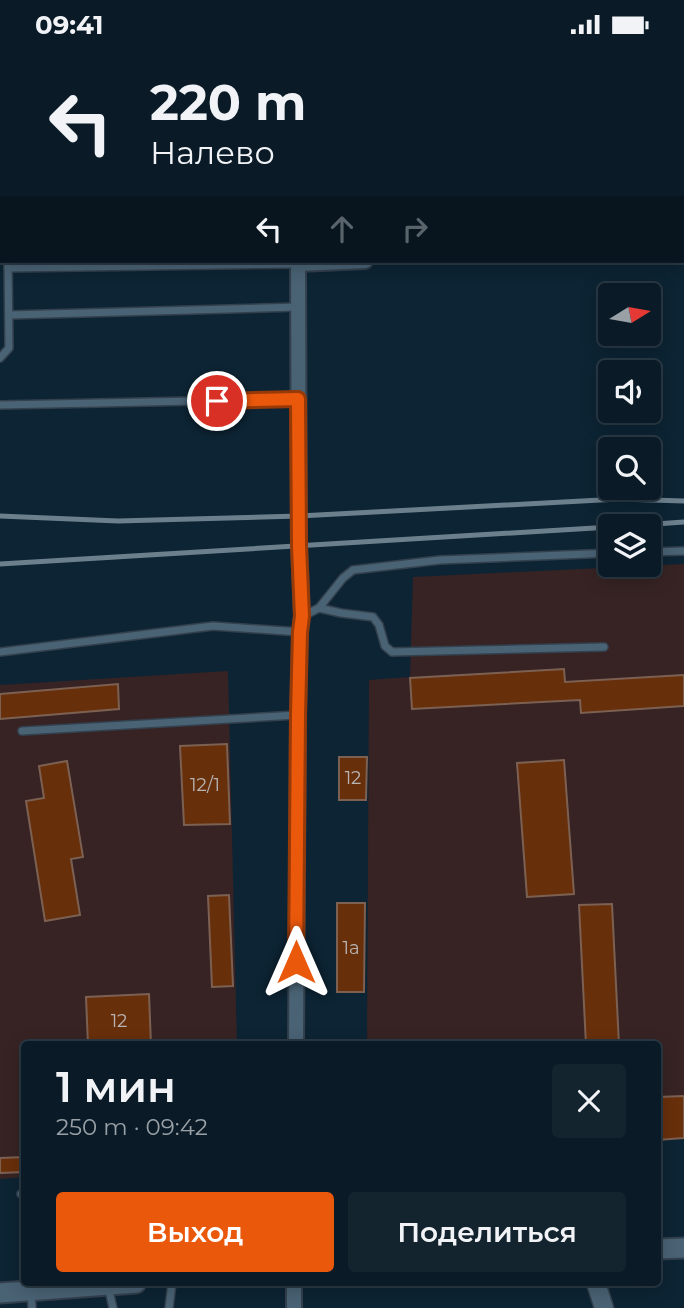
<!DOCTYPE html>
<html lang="ru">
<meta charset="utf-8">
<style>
:root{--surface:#0a1b27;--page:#13242f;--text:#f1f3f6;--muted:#99a1a7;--line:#2a3944;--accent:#ea580c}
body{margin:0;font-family:Montserrat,sans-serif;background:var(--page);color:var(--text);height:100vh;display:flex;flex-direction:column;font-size:26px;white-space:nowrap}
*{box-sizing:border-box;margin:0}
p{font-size:23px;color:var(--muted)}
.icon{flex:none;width:38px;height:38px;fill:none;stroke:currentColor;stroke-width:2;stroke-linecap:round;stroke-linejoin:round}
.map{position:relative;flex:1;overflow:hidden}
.side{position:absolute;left:21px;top:992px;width:640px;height:245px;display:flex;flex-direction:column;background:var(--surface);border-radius:7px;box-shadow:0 4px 18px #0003,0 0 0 2px var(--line)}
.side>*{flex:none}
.guide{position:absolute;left:0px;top:0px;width:684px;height:214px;box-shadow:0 4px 18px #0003,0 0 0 2px var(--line);background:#0a1b27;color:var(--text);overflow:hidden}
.needle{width:46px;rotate:79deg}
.fabs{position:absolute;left:598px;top:234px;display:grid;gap:14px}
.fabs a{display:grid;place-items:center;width:63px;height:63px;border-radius:7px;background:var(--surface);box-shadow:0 4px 18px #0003,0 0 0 2px var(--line);font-size:35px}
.pin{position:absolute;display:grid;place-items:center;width:60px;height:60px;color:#fff;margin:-30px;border:4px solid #fff;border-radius:50%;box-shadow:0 2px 7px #0007}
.me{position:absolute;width:77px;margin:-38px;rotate:0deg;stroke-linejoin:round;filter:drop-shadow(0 0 5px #0008)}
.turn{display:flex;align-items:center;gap:24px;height:147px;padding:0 35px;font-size:32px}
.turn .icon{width:91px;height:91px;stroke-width:2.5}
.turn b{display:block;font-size:49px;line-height:60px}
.lanes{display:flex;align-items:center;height:66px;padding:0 35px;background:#0003;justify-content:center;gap:35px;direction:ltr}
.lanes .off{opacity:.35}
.round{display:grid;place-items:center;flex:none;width:74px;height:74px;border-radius:7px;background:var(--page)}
.summary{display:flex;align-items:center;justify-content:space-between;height:119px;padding:0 35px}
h1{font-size:42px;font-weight:600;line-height:52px}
.primary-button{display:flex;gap:14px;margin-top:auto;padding:14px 35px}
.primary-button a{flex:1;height:80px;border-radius:7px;background:var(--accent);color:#fff;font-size:28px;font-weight:600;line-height:80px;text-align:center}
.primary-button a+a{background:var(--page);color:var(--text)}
.status{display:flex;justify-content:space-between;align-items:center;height:49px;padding:0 35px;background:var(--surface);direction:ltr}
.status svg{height:19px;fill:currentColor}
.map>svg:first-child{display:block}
</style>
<div class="status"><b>09:41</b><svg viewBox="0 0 49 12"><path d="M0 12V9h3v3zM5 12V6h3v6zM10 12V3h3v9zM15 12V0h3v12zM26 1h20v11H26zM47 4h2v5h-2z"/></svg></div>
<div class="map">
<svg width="684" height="1259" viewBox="0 0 684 1259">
<rect width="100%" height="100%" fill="#0d2434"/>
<g fill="#372323">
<rect x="33" y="0" width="230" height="2"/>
<path d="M311,0H684V157H682V2H311Z"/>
<path d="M684,515V1089L658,1091V996H367L369,631L410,628L413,528Z"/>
<path d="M228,622L237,996H24V1128L0,1130V636Z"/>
</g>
<g fill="#682f0b" stroke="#7c6052" stroke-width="2">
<path d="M564,620L565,633L684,626V657L581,664L580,651L412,660L410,629Z"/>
<path d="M118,635L119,660L0,670V645Z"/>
<path d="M227,695L230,775L184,776L180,697Z"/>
<path d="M339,708H367L366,751H339Z"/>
<path d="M564,711L574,845L527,848L517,714Z"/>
<path d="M67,712L83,808L71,810L80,866L45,872L26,752L44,749L39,717Z"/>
<path d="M229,846L233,937L212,938L208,847Z"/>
<path d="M337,854H365L364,943H337Z"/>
<path d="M612,855L619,996H586L579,856Z"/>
<path d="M149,945L151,996H88L86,948Z"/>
<path d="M684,1047V1089L658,1091V1048Z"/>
<path d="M24,1108V1123L0,1124V1109Z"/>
</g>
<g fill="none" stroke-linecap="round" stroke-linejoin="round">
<defs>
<g id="service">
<path d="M4,0V2"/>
<path d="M413,2L449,0"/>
<path d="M0,145H2"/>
<path d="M8,219L298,215"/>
<path d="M9,266L298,258"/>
<path d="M0,309L9,299L8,212"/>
<path d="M0,356L298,350"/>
<path d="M649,503L684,502"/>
<path d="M319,559L341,564L373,568L379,576L385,597L392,603L604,598"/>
<path d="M303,567L319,559L343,529L353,521L440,511L611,504"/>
<path d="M0,603L213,577L300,583"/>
<path d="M22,682L297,666"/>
<path d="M21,1145L24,1144"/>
<path d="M108,1237L113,1259"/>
<path d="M31,1242L32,1259"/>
<path d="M169,1259L172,1234"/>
</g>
<g id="minor">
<path d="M299,0V2"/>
<path d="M682,196H684"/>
<path d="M298,215L365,212"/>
<path d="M296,996L298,666L300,583L302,567L299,497L298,212"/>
<path d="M294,1259V1234"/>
</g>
<path id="tertiary" d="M596,1234L604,1259"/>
<g id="secondary">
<path d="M658,1200L684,1199"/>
<path d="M0,1244L136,1234"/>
</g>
</defs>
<use href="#service" stroke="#33404d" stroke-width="10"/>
<use href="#minor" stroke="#33404d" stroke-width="18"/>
<use href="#tertiary" stroke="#33404d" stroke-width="21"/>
<use href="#secondary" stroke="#33404d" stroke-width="23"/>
<use href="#service" stroke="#496274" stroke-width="7"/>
<use href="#minor" stroke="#496274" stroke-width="14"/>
<use href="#tertiary" stroke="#496274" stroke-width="18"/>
<use href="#secondary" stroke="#496274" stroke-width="19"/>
<g stroke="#6c7f8c" stroke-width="5">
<path d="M0,467L118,472L299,467L619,450L684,452"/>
<path d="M613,478L684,473"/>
<path d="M0,515L611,478"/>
</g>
</g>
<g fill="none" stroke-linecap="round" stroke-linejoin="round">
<defs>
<path id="route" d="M217,352L298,350L299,497L302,567L300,583L298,666L296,913"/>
</defs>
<use href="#route" stroke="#983908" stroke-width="18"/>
<use href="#route" stroke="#ea580c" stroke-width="12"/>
</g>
<g text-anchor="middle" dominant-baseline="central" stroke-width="7" stroke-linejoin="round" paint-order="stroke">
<g font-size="18" fill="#b8b4b3">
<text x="353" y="729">12</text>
<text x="205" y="736">12/1</text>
<text x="351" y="899">1а</text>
<text x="119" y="972">12</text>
</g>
</g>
</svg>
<div class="fabs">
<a><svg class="needle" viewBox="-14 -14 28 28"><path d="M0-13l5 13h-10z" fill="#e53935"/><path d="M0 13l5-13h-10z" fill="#99a1a7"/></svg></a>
<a><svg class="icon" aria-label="sound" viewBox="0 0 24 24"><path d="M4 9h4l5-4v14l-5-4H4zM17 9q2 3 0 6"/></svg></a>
<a><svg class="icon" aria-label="search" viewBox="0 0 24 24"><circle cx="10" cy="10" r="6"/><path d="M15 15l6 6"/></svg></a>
<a><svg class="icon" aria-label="layers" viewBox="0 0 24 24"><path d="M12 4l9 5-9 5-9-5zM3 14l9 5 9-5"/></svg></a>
</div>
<div class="pin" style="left:217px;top:352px;background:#d93025"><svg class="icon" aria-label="arrive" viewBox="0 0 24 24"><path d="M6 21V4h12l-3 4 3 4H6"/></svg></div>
<svg class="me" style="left:296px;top:913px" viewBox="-20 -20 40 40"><path d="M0-17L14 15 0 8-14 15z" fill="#ea580c" stroke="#fff" stroke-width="4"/></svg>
<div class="guide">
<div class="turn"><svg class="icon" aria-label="left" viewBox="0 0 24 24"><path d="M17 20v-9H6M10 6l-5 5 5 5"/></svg><div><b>220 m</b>Налево</div></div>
<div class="lanes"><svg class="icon" aria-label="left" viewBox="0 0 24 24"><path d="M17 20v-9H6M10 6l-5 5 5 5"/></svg><svg class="icon off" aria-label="ahead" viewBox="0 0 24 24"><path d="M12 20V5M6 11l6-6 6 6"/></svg><svg class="icon off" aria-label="right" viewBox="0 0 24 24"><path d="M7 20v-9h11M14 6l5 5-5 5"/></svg></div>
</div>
<section class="side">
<div class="summary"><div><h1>1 мин</h1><p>250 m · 09:42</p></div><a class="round"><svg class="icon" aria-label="close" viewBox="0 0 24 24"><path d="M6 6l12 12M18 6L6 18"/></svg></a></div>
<div class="primary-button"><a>Выход</a><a>Поделиться</a></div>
</section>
</div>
